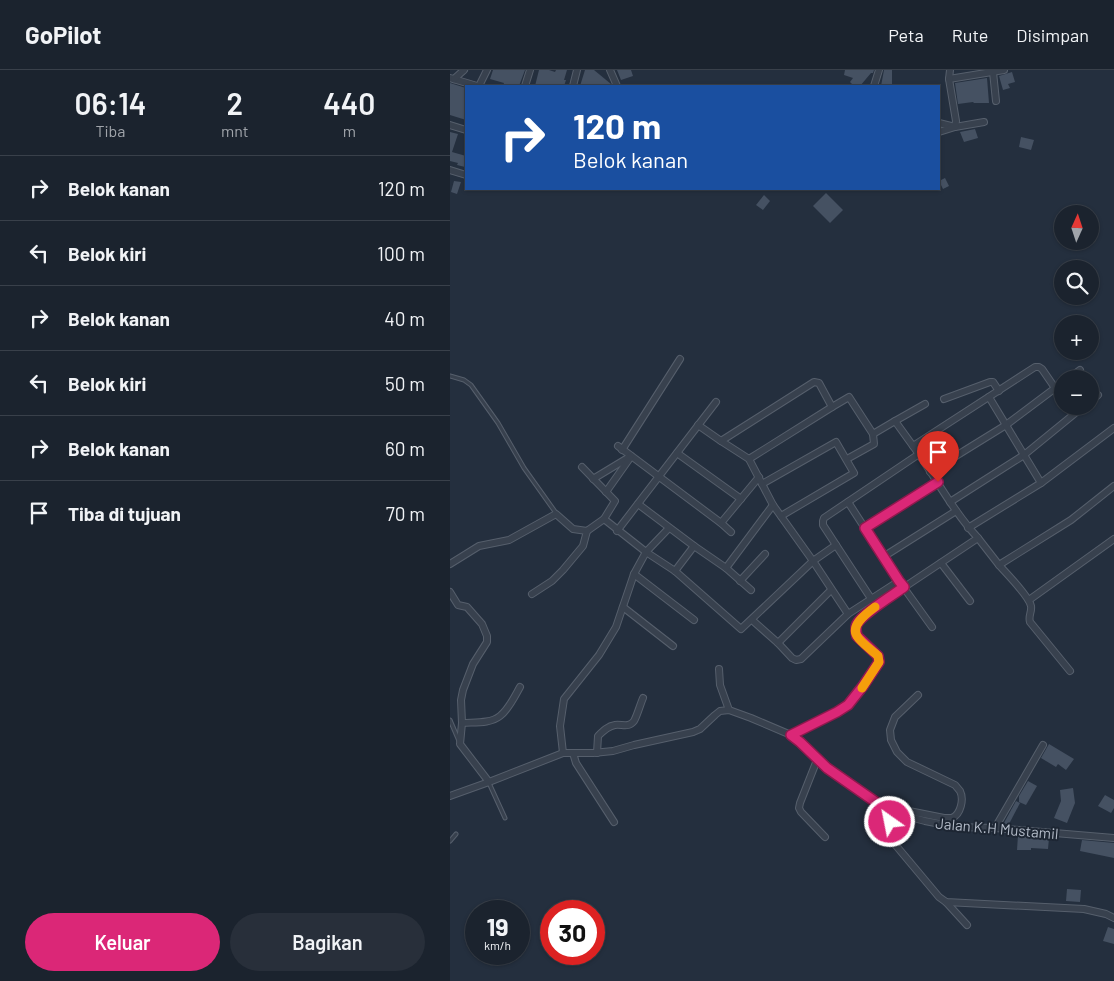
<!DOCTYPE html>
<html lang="id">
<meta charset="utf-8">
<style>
:root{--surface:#1b232e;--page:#282f3a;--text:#f1f3f6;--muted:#a0a4aa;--line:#39404a;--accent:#db2777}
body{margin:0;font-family:Barlow,sans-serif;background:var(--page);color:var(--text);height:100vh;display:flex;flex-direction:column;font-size:19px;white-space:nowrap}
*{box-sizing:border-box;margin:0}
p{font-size:16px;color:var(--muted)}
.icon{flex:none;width:28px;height:28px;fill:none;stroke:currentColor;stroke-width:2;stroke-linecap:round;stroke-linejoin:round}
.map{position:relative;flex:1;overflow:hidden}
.panel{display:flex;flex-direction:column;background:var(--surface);width:450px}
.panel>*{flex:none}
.hud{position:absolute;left:15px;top:15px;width:475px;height:105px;border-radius:0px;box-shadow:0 1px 4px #0004,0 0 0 1px var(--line);background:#1a4fa0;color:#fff;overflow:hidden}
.needle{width:32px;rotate:3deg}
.fabs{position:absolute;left:604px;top:135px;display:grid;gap:10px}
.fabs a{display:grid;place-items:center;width:45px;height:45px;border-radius:50%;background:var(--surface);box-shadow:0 1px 4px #0004,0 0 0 1px var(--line);font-size:25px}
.speed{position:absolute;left:15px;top:830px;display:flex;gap:10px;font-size:25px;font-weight:700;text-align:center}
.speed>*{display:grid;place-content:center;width:65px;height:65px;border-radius:50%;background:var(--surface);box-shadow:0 1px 4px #0004,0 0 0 1px var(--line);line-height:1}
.speed small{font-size:12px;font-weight:400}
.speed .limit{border:8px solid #d22;background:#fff;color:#111}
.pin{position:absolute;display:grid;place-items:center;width:42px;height:42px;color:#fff;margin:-51px -21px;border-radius:50% 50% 50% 0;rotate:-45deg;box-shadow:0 0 5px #0007}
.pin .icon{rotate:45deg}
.me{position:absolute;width:55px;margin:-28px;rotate:327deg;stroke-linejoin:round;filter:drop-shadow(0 0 4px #0008)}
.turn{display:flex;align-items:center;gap:18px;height:105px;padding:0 25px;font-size:22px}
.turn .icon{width:65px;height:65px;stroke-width:2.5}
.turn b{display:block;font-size:35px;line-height:42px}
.eta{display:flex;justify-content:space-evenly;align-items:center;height:85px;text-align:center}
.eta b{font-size:30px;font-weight:600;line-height:35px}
.action{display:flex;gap:10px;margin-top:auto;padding:10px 25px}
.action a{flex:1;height:58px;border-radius:30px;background:var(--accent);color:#fff;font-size:20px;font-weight:600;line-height:58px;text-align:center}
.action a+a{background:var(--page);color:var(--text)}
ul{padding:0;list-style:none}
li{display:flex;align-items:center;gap:15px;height:65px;padding:0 25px;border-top:1px solid var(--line)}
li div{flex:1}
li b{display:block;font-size:19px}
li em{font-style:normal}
header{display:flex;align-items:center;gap:30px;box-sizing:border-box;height:70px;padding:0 25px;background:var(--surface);border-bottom:1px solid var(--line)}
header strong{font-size:24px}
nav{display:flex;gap:28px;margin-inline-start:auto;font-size:18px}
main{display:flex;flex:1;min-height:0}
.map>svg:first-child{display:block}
</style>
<header>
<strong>GoPilot</strong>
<nav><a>Peta</a><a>Rute</a><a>Disimpan</a></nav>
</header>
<main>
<section class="panel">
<div class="eta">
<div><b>06:14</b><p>Tiba</p></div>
<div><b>2</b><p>mnt</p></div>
<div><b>440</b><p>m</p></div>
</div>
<ul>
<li><svg class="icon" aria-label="right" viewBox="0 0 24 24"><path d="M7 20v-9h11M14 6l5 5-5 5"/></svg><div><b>Belok kanan</b></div><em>120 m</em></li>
<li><svg class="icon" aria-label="left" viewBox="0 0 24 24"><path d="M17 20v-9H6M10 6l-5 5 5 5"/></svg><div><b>Belok kiri</b></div><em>100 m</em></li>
<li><svg class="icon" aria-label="right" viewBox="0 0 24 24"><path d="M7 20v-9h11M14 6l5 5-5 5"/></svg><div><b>Belok kanan</b></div><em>40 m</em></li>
<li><svg class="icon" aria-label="left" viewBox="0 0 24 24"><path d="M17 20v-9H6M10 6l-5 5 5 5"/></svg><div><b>Belok kiri</b></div><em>50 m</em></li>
<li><svg class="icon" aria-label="right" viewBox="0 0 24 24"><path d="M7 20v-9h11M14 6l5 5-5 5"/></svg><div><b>Belok kanan</b></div><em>60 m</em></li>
<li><svg class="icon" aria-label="arrive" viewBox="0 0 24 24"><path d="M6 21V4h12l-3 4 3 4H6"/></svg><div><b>Tiba di tujuan</b></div><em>70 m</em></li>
</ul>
<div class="action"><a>Keluar</a><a>Bagikan</a></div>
</section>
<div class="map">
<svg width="664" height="911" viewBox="0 0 664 911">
<rect width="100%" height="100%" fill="#242f3e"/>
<g fill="#455162">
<path d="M43,0H75L69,16H53L54,13L40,9Z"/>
<path d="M89,0H99L105,2L106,0H117L114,10H116L114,16H85Z"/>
<path d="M135,0H144L161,14L162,16H130Z"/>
<path d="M167,0H181L183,6L171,10Z"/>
<path d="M395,0H424L423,3H421L410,16H404L400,12L403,8L394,5Z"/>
<path d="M434,0H442V16H431Z"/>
<path d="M562,2L565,12L558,14L560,18L553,20L549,6Z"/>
<path d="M537,8L539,33H524L523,32L508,34L505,13Z"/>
<path d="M0,13L16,18V50L0,45Z"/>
<path d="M525,59L528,68L514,72L510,62Z"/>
<path d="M0,62L8,64L2,82L16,86L15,97L7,95L8,93L0,91Z"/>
<path d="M571,67L584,70L581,80L569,77Z"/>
<path d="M495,108L499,116L493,119L489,111Z"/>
<path d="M4,111L11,112L7,124L1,122Z"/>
<path d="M376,123L393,140L380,153L363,136Z"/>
<path d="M314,125L320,131L313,140L306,135Z"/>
<path d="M599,674L624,689L616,700L608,694L606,697L591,688Z"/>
<path d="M578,711L587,716L576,735L569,732V726Z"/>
<path d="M623,718L625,733L617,753L604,748L611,731L610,720Z"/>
<path d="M655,725L664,730V738L661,743L648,736Z"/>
<path d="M566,731L570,733L559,754H556L554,753Z"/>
<path d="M568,765L599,768L598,779L581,778V780H567Z"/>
<path d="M632,770L664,773V788L630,781Z"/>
<path d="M617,819L631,820L630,832L616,831Z"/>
<path d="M658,857L664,859V874L653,871Z"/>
</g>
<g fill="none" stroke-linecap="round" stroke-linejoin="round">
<defs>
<g id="service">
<path d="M0,306L14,310L21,315L48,353L74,398L106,443"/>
<path d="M0,650L9,671"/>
<path d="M39,713L55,748"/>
<path d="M0,771L6,764"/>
</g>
<g id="minor">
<path d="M160,0L167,16"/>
<path d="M543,2L546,31"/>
<path d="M0,8L27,16"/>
<path d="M4,9L14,0"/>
<path d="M499,9L554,0"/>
<path d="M29,16L37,0"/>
<path d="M75,16L80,0"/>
<path d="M123,16L127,0"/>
<path d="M424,16L429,0"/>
<path d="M489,53L505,57L534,52"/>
<path d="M0,55L16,60"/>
<path d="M489,62L505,57L506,51L499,9L500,0"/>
<path d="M0,100L16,105"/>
<path d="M618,309L630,300"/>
<path d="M494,329L540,312H543L549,321"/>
<path d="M640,332L648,325"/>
<path d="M445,351L475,334"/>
<path d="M248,355L271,371"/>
<path d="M168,376L271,453L281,462"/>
<path d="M172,380L230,289"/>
<path d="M227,383L291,429"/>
<path d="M299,389L382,337"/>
<path d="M397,389L424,374L423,364"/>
<path d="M132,397L165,431L154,449"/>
<path d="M480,402L556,355L612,313"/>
<path d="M143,409L181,386"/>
<path d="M591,413L664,358"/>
<path d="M312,414L386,372L404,403L331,446"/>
<path d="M156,422L180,388"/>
<path d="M398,432L449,511L482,557"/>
<path d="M500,432L574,385L634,336"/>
<path d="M188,434L244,476"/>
<path d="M271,453L309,407"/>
<path d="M518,458L591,413L539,327"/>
<path d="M415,459L488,412"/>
<path d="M167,461L266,332"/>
<path d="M528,468C502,440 485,406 463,376L585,297H589L592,299L605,318"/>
<path d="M386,475L422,530"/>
<path d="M433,487L506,441"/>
<path d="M491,493L520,531"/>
<path d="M0,494L29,476L59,470L106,444L123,459L137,461L154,449L196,482L225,501L291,559L363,491L323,435L299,389L271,371L364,312L369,313L382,337L399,327L423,364L445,351L463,376"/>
<path d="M549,495C557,504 579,526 581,536C582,542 578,546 580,552L620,601"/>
<path d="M276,498L301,520"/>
<path d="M225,501L244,476L276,498L323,435"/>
<path d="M184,504L244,550"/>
<path d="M290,511L315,484"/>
<path d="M449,511L398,544L363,491L386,475L373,455V451L374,448L469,384"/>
<path d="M0,522L8,535L17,537L32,554L37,566V572L23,594L13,620L11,630L12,653L10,674L39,712"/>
<path d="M82,524L102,511L113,500L133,476L137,461"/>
<path d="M579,530L664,469"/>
<path d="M173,537L223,576"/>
<path d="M302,550L328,573L342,588L346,590L351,589L398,544"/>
<path d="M328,573L381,520"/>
<path d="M269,599L270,615L279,640"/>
<path d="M12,653C24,652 40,654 50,646C59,639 65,626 70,617"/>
<path d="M341,665C357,657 387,645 399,633C411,622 420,606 429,593L428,586L407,566C403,553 411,549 420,540L528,468L549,495L621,450L664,416"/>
<path d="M113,683L110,656L114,629L149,585L166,557L184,504L196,482L219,458"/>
<path d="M123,683L126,693L164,752"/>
<path d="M147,683L148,666C153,661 158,656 165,655C172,654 179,658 184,651C187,646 190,635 193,628"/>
<path d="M367,690L350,733L349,738L351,742L375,767"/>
<path d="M0,726L39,712L113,683H143L163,681L184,675L243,662L250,659L265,645L270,641L279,640L301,648L341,665L350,672L377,698L440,742L475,751L506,757L545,758L664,768"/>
<path d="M434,736L494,748C496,748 501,748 502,748C511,744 514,729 510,721C510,721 505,715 505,715L457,692L447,682L441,670L440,660L445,647L468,625"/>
<path d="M440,742L441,766L443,772L489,827L496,832L634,839L656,844L664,848"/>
<path d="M545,758L593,675"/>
<path d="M496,832L517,855"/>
</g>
</defs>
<use href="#service" stroke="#565f6c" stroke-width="5"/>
<use href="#minor" stroke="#565f6c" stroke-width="8"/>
<use href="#service" stroke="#38414e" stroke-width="3"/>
<use href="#minor" stroke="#38414e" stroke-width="6"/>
</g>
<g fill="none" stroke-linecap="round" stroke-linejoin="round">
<defs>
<path id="route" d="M440,752V742L377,698L350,672L341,665L387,642L398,635L413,616L429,592L428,586L407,566C406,562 405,558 407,554C412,544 443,525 454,517L449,511L415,458L488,412"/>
</defs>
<use href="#route" stroke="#8e194d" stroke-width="12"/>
<use href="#route" stroke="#db2777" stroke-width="9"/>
<path stroke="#f59e0b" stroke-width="9" d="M412,618L429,592L428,586C423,581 410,572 407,566C400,555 417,543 425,537"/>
</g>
<g text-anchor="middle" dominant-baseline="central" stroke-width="4" stroke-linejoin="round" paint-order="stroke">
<g font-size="15" fill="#b4bcc9" stroke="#1d2633">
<text transform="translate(547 758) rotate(5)">Jalan K.H Mustamil</text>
</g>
</g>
</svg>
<div class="fabs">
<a><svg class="needle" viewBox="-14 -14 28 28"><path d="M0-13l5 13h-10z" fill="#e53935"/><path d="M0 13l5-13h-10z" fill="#a0a4aa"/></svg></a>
<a><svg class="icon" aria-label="search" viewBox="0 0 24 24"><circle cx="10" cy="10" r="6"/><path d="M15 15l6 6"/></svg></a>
<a>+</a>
<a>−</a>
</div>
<div class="speed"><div>19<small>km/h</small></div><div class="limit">30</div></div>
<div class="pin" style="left:488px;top:412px;background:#d93025"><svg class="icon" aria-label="arrive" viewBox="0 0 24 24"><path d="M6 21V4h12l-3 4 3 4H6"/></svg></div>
<svg class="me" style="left:440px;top:752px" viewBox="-20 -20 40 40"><circle r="17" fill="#db2777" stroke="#fff" stroke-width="3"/><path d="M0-11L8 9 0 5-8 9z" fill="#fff"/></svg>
<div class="hud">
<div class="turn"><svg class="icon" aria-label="right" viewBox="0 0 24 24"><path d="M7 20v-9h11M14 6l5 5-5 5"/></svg><div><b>120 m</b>Belok kanan</div></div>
</div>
</div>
</main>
